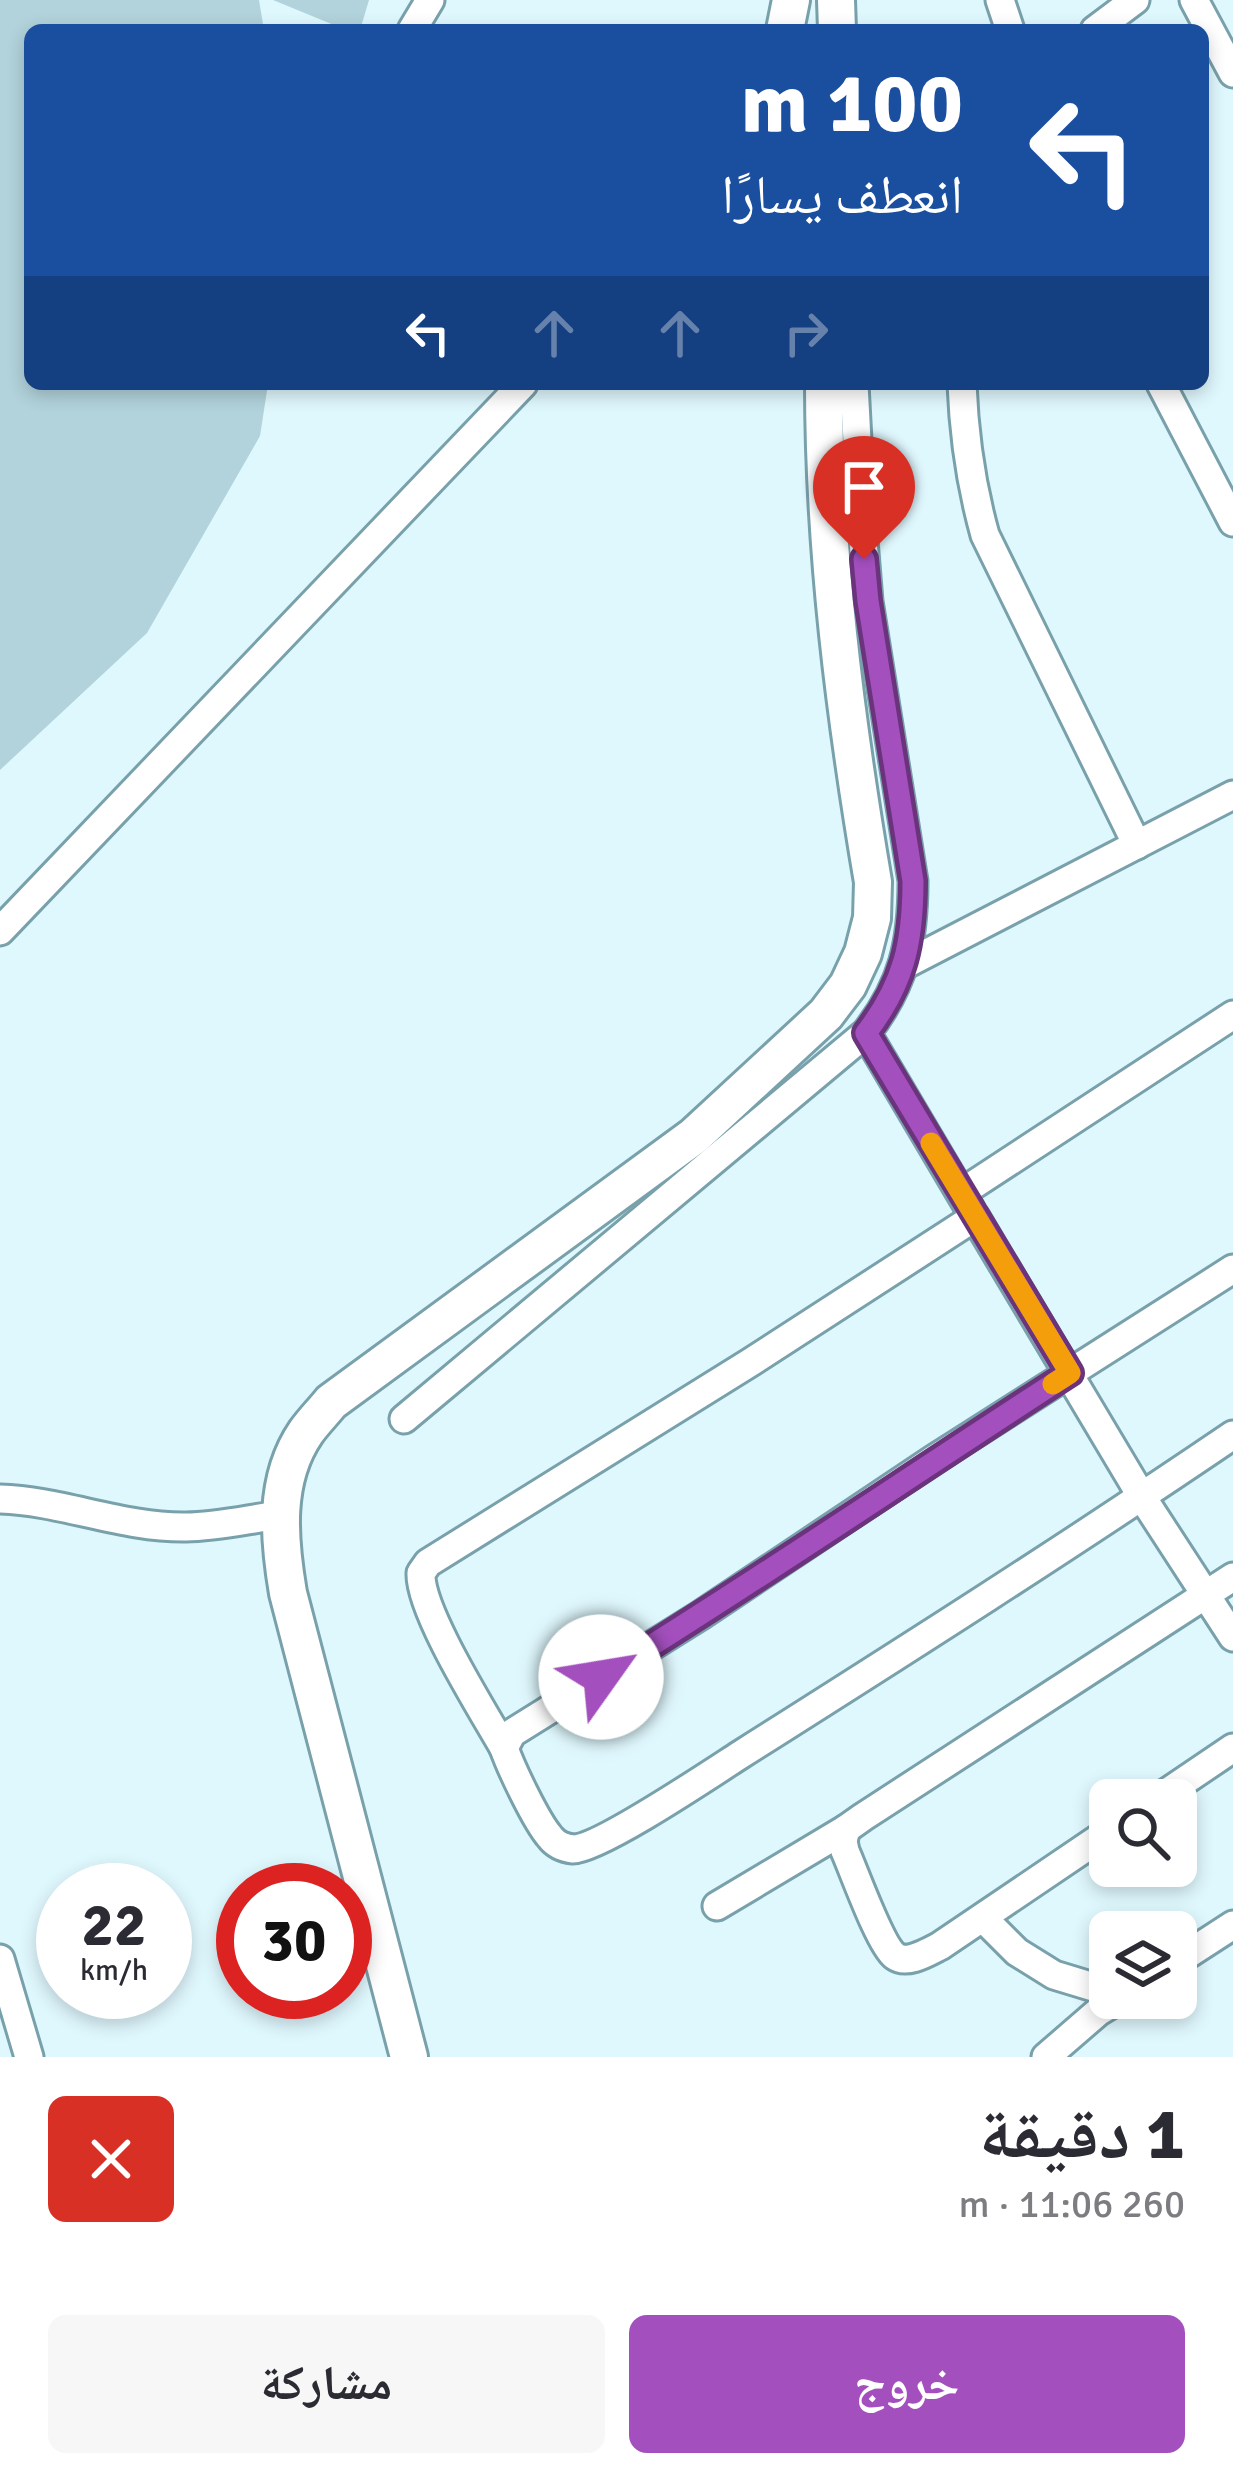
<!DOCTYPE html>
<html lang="ar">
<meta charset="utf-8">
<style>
:root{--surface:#fff;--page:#f7f7f7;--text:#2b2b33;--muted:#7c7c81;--accent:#a34fbe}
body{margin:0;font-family:Signika,"Noto Naskh Arabic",sans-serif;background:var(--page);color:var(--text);direction:rtl;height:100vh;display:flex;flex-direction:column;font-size:45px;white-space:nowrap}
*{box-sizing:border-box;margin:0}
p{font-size:39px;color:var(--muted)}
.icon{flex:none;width:66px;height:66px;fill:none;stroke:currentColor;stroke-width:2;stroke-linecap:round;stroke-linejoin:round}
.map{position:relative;height:2057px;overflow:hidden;direction:ltr}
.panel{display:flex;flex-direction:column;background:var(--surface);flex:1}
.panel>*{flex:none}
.top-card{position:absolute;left:24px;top:24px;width:1185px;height:366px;border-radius:18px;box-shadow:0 6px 18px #0003;direction:rtl;background:#1a4fa0;color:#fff;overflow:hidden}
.tools{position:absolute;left:1089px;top:1779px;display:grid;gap:24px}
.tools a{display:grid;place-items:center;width:108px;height:108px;border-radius:18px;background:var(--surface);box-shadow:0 6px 18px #0003;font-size:60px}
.speed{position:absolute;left:36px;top:1863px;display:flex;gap:24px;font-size:60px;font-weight:700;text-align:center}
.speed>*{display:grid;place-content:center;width:156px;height:156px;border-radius:50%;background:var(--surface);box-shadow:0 6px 18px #0003;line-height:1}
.speed small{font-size:30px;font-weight:400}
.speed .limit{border:18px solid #d22;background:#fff;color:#111}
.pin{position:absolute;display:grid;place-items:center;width:102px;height:102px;color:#fff;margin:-123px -51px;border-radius:50% 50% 50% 0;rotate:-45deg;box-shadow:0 0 12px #0007}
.pin .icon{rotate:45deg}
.me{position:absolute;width:132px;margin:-66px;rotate:58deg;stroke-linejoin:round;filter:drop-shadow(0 0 9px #0008)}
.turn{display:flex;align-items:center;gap:42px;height:252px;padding:0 48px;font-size:54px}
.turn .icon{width:156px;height:156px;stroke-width:2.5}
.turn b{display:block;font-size:84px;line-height:102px}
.lanes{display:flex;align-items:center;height:114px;padding:0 48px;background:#0003;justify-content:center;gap:60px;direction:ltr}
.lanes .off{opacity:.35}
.round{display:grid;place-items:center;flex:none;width:126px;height:126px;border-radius:18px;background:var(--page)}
.overview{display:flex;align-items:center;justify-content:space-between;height:204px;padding:0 48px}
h1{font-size:72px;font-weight:700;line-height:90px}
.cta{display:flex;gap:24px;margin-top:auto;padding:24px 48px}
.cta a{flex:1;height:138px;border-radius:18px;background:var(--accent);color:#fff;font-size:48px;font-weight:700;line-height:138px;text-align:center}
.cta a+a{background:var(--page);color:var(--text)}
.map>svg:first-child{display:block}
</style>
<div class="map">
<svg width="1233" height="2057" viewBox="0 0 1233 2057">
<rect width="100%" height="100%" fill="#dff8fe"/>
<g fill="#b2d3dc">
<path d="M0,0H259L264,30H30V384H268L260,436L147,633L0,770Z"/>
<path d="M273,0H369L360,30H346Z"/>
</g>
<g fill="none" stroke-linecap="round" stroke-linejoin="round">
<defs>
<g id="minor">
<path d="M1000,0L1010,30"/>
<path d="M1194,0L1233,73"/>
<path d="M412,30L430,0"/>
<path d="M1095,30L1135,0"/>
<path d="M962,384C964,436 971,485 985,535L1137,845"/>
<path d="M1161,384L1233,522"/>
<path d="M0,931L523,384"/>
<path d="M904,965L1233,795"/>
<path d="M866,1033L970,1209"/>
<path d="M961,1193L1233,1015"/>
<path d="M1233,1269L933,1460L701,1615L512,1733L504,1748C511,1768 536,1821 550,1837C556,1845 564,1848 573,1849C599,1849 712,1773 740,1755C906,1650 1071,1545 1233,1435"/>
<path d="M404,1419L866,1033C904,984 913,942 913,881L868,601L861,516L854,384"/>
<path d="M0,1499C62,1501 123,1528 186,1527C217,1527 249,1519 280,1515"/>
<path d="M504,1748C483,1711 419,1610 421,1573L428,1563L751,1362L975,1217L1142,1497L1233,1637"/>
<path d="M1156,1800L1233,1748"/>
<path d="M1110,1831L940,1946C928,1952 907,1965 895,1956C880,1945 854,1871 845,1851L843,1841L846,1829L863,1817L1233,1577"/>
<path d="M717,1906L846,1829"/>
<path d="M983,1918L1017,1952L1054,1975L1110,1992"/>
<path d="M0,1959L29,2057"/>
<path d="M1176,1962L1233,1925"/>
<path d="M1046,2057L1098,2012L1121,1998"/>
</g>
<g id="tertiary">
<path d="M836,0L837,30"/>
<path d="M785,30L791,0"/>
<path d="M409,2057L288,1593C279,1540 273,1480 306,1432C313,1422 323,1412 331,1402L694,1136L826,1014L848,985L863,953L872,918L873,882C845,717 824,551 824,384"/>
</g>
</defs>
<use href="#minor" stroke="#79a1ab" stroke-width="33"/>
<use href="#tertiary" stroke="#79a1ab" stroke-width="42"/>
<use href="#minor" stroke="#fff" stroke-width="27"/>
<use href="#tertiary" stroke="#fff" stroke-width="36"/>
</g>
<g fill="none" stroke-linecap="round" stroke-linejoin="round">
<defs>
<path id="route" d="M601,1677C759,1580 913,1474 1070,1373L866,1033C904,984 913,942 913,881L868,601L864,559"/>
</defs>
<use href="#route" stroke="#6a337c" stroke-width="30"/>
<use href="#route" stroke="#a34fbe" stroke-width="21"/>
<path stroke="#f59e0b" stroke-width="21" d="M931,1143L1070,1373L1053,1384"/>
</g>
</svg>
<div class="tools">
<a><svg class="icon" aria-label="search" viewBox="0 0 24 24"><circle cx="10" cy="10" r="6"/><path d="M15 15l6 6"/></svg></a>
<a><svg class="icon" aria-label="layers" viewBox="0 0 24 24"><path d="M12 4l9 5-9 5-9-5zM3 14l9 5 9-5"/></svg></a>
</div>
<div class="speed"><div>22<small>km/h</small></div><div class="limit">30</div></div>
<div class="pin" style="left:864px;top:559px;background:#d93025"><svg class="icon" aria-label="arrive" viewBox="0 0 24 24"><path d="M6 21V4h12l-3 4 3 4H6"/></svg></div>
<svg class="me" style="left:601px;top:1677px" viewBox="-20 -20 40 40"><circle r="19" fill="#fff"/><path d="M0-13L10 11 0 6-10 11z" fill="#a34fbe"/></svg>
<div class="top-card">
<div class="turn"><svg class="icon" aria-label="left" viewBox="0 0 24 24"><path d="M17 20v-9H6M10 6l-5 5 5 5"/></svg><div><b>100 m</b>انعطف يسارًا</div></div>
<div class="lanes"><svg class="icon" aria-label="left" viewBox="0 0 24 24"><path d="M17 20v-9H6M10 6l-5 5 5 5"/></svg><svg class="icon off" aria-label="ahead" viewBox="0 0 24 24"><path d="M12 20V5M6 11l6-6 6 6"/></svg><svg class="icon off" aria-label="ahead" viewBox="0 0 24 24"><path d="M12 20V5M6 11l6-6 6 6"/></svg><svg class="icon off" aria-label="right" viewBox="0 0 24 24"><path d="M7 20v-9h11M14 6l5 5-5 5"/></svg></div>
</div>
</div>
<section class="panel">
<div class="overview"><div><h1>1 دقيقة</h1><p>260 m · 11:06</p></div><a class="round" style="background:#d93025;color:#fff"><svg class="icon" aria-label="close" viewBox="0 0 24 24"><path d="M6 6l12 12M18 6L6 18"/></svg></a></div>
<div class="cta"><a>خروج</a><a>مشاركة</a></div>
</section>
